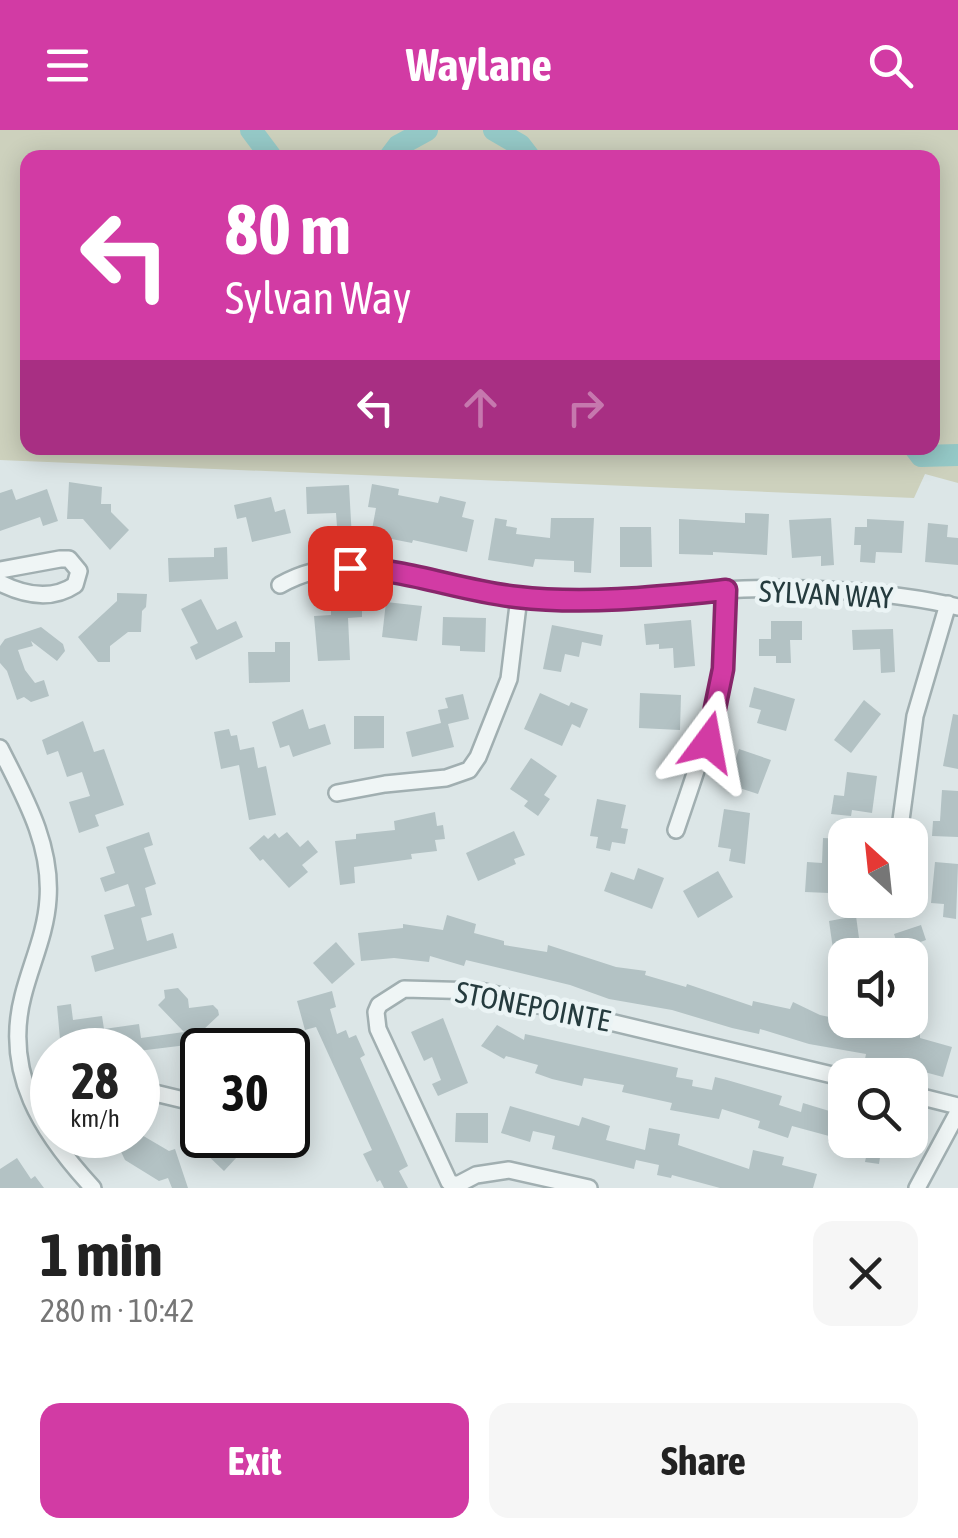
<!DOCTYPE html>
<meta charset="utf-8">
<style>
:root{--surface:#fff;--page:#f6f6f6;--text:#222;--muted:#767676;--accent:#d23ba4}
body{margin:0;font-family:"Asap Condensed",sans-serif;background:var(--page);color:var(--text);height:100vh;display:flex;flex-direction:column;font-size:38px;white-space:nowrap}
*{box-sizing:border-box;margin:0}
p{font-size:32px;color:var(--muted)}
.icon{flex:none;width:55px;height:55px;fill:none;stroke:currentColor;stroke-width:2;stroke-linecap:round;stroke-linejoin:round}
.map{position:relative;height:1058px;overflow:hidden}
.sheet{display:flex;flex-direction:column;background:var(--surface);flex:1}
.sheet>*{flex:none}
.hud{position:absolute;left:20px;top:20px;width:920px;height:305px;border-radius:20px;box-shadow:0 5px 25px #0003;background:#d23ba4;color:#fff;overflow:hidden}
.needle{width:65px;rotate:333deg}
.buttons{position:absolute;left:828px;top:688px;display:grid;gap:20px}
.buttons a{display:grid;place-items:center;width:100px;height:100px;border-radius:20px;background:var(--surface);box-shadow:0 5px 25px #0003;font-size:50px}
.speed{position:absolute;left:30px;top:898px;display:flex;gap:20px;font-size:50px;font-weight:700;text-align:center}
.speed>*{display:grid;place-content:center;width:130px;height:130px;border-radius:50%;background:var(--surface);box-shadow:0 5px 25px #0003;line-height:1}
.speed small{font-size:25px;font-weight:400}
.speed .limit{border:5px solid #111;border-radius:15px;background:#fff;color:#111}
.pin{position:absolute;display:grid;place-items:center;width:85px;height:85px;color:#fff;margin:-42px;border-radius:20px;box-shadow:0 5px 15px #0006}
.me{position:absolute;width:110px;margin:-55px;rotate:13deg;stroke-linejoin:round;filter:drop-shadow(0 0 8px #0008)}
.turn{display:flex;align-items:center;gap:35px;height:210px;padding:0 40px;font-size:45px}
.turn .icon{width:130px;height:130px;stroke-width:2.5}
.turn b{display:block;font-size:70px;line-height:85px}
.lanes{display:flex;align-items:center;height:95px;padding:0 40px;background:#0003;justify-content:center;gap:50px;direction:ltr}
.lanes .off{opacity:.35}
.round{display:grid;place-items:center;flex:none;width:105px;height:105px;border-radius:20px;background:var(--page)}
.summary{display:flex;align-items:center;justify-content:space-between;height:170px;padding:0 40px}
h1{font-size:60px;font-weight:700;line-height:75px}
.button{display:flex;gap:20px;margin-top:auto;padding:20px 40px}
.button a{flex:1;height:115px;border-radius:20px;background:var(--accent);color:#fff;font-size:40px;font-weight:700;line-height:115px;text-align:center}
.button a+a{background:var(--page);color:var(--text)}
header{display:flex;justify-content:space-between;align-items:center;height:130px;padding:0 40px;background:var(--accent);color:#fff;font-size:45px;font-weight:700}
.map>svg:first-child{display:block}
</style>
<header><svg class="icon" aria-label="menu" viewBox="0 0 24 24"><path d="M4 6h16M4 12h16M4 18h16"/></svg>Waylane<svg class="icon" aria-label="search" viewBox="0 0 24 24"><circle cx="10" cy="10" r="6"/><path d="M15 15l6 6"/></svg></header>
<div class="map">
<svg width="958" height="1058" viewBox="0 0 958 1058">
<rect width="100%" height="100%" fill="#dce6e7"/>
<path fill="#cdd1bd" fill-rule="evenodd" d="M0,0H958V353L925,344L914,368L0,330ZM28,28H932V318H28Z"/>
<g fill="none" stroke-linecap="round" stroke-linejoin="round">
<g stroke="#95c9c7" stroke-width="22">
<path d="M251,0L272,28"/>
<path d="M494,0L520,15L530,28"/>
<path d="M389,28L398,16L427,0"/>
<path d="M915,318L921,326L958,325"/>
</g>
</g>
<g fill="#b3c2c4">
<path d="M69,352L102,357L101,374H111V382L129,400L110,420L83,389H67Z"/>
<path d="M372,354L399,359L398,365L438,373L440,366L466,372L462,387L474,390L467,422L413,410L412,413L371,405L376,378L368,377Z"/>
<path d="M349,355L352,409L338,410L336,383L307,384L306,357Z"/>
<path d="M12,359L16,370L47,359L58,391L43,396L40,387L0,401V363Z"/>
<path d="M271,367L275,382L285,379L291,403L252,412L246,387L237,389L234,375Z"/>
<path d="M745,383L769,384L767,425L713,422V425L679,424V389L745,393Z"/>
<path d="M495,388L507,390L506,396L517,398L516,404L550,408L551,388H594L591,443L574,442V431L535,429L533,437L488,430Z"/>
<path d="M831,388L834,435L821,436V426L792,428L789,390Z"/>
<path d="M867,389L904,391L902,423L876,422L875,433L860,432L861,415H854L855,397H867Z"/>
<path d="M928,393L948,395L947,407L958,408V435L925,432Z"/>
<path d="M620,397H651L652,437H620Z"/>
<path d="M227,417L228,449L169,452L168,428L214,427V418Z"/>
<path d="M117,463L147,464L146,477L142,481L141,502H128L110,516V532H98L78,507L117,471Z"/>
<path d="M201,469L217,500L236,491L243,507L196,530L190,517L198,513L181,479Z"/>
<path d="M354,471L362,473V487L348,488L350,530L318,531L314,486L331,485V472Z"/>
<path d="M386,472L422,476L417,511L382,507Z"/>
<path d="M443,487L486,488L485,522L460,521V516L442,515Z"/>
<path d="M691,490L695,536L674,538L673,518L659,519V514L646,515L644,494Z"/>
<path d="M771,491H802V510H790L791,533H776V526H759V509H771Z"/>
<path d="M552,495L603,505L601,516L582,512L579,527L565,524L561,542L543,539Z"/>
<path d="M41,497L63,514L65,521L57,531L31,511L33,516L18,520L25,540L35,553L44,550L49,566L31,572L24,567L17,570L7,541L0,533V516L5,509Z"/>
<path d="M893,499L895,542L881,543L880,519L853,520L852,500Z"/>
<path d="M275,512H290V552L249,553L248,522H275Z"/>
<path d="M754,557L795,569L786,601L757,593L761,580L749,577Z"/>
<path d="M540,563L569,576L571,572L588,579L580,598L572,594L562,616L524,599Z"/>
<path d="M640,563L681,565L680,600L639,598Z"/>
<path d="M463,564L469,589L448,594L454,617L412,627L406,602L441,593L438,580L448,578L445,568Z"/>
<path d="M864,570L881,584L851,623L834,610Z"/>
<path d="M303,579L309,599L325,594L331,614L293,627L289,615L280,618L272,592Z"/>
<path d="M953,584L958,585V639L943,636Z"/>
<path d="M354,586H384V618L354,619Z"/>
<path d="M83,591L94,622L104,619L124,675L95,685L99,696L79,703L69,672L90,666L82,642L67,647L58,621L47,625L42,610Z"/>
<path d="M229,599L231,606L237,605L240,620L254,617L258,638L266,636L276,685L249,690L239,635L221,639L214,602Z"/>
<path d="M739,619L771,630L758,664L727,654Z"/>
<path d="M531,628L557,646L544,665L550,669L538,686L524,676L528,671L510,659Z"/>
<path d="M847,642L877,646L872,683L852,680L851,686L831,684L834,665L844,666Z"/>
<path d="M942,660L958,661V707L932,706L933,691H940Z"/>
<path d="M597,669L626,675L621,698L628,699L625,714L612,712L610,721L596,718L598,707L590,706Z"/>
<path d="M724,679L750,683L745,734L729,731L731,719L718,717Z"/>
<path d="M435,682L437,696L443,695L445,709L435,710L437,721L411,724L412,729L354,737L355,753L340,755L335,711L356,709V704L395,700L394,691Z"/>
<path d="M514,701L525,725L514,729L516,734L478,751L466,723Z"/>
<path d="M149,702L153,715L144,718L156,754L145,758L152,785L141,788L147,811L173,803L177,818L95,842L91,826L114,819L104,785L135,776L128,754L105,762L100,748L115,743L106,717Z"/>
<path d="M287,702L300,717L308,710L318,722L302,735L308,742L289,758L263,729L260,731L249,718L264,705L268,709L275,703L279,708Z"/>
<path d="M823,708L845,709L841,754L829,753V763L805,762L807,732L822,733Z"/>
<path d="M935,732L958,734L956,789L943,787L944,774L931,773Z"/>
<path d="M638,738L664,748L652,779L604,761L611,742L634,750Z"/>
<path d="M718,741L733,767L698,788L683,761Z"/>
<path d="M447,785L476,794L474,803L504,811V815L547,822L548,815L616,837L646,841L645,845L686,857L687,854L752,876L753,871L790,879L793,872L820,885L885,899L884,904L906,907L907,902L920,904V908L952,917L943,947L917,940L918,937L865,929L866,924L809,914L760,899L759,904L732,898L672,880L609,869L570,855L466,830L464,836L430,826L429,832L394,828L361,831L358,803L403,798V794L443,800Z"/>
<path d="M856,786L859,808H855L857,825H845V832L835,833L829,791Z"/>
<path d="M921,795L926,810L912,815L925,856L910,861V825H891L888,816L897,813L894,804Z"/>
<path d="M336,812L355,834L332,854L313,833Z"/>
<path d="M178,858L188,869L189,878L213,875L218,880L219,885L187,915L138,921L96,920L94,912L74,914L75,920H61L57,876L71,874L73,890L102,886L104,899L139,894L141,908L184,902L158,875L165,868L164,860Z"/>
<path d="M332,861L336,877L330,879L337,904L346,900L349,908L356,905L365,925L360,928L408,1036L399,1041L408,1058H384L380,1050L377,1052L363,1024L372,1020L316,897L305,900L297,871Z"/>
<path d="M443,888L468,953L438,966L432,954L441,950L432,927L424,931L411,902Z"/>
<path d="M497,895L524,910L525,904L678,938L676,947L693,950L692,956L712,960L715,947L727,950L782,966L779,975L801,982L803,973L836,983L842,963H845V1016L828,1011L829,1006L792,996L788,1008L758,998L760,991L722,979L719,989L670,980L672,973L622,962L624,955L584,948L582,956L552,949L535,943L538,935L506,926L504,929L481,916Z"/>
<path d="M253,905V920H226L225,907Z"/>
<path d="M510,976L579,996L582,987L610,996L606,1010L645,1020L649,998L680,1004L678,1015L749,1039L753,1020L784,1027L782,1035L817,1044L813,1058H720L672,1045L671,1048L657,1045L659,1035L636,1030L634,1039L552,1019L555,1006L533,1001L530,1012L501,1003Z"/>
<path d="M456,983H488V1013L455,1012Z"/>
<path d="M140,1004L169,1021L175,1019L188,1058H172L168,1048L159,1051L125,1030L113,1005Z"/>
<path d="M212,1005H240L249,1014L224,1041L200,1018Z"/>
<path d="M868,1018L881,1021L879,1034L865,1032Z"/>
<path d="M17,1028L31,1049L35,1046L44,1058H0V1039Z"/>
</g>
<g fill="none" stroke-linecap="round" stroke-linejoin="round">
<defs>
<g id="street">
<path d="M0,440L60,429H69L79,441L75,455C51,471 24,465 0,453"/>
<path d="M280,455C354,412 440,458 517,467C585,475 655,464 723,460C794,456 889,460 958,477"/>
<path d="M0,618C24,666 52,714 48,769C46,803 31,834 23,866C3,943 42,1003 93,1058"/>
<path d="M337,663L385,654L446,648L469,640L478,627L509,549L519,467"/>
<path d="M676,700C706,611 728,556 726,460"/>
<path d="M899,705L915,586L948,474"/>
<path d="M138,959L184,970"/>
<path d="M910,964L958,976"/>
<path d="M589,1058L509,1040L476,1045L457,1055L449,1052L378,899L376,882L379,875L404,859L480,861L845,948"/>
<path d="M917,1058L958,982"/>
</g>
</defs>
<use href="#street" stroke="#a1afb1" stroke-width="20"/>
<use href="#street" stroke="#eff5f5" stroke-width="15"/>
</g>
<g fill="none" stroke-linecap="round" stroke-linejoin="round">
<defs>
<path id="route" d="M350,438C408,439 460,461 517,467C585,475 658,467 726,460L723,539L708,612"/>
</defs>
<use href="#route" stroke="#88266b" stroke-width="25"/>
<use href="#route" stroke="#d23ba4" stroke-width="18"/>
</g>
<g text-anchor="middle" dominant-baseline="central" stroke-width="9" stroke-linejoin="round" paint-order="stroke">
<g font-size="30" fill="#253b3e" stroke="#ebf4f5">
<text transform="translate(826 464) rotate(3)">SYLVAN WAY</text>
<text transform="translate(533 876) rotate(11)">STONEPOINTE</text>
</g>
</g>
</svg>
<div class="buttons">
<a><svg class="needle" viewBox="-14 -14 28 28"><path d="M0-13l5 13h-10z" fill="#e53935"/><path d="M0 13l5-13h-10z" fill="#767676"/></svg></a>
<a><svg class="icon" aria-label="sound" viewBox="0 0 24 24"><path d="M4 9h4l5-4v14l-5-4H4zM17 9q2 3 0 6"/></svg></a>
<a><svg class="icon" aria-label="search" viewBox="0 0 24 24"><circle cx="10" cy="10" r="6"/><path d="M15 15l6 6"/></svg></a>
</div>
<div class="speed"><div>28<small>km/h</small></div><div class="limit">30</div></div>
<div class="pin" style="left:350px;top:438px;background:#d93025"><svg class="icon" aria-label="arrive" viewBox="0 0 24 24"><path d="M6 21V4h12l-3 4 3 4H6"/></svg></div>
<svg class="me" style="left:708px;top:612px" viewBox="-20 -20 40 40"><path d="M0-17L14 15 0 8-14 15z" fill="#d23ba4" stroke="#fff" stroke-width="4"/></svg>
<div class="hud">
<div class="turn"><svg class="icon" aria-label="left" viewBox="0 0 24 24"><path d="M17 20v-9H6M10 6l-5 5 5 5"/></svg><div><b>80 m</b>Sylvan Way</div></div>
<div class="lanes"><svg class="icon" aria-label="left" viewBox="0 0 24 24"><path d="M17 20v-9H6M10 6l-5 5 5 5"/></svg><svg class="icon off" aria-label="ahead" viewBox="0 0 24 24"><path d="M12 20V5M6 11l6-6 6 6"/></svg><svg class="icon off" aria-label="right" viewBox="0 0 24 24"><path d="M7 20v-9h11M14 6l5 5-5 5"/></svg></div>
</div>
</div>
<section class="sheet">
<div class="summary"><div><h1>1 min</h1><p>280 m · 10:42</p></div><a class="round"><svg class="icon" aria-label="close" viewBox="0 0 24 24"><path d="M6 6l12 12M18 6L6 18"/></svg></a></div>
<div class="button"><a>Exit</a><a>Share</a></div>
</section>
